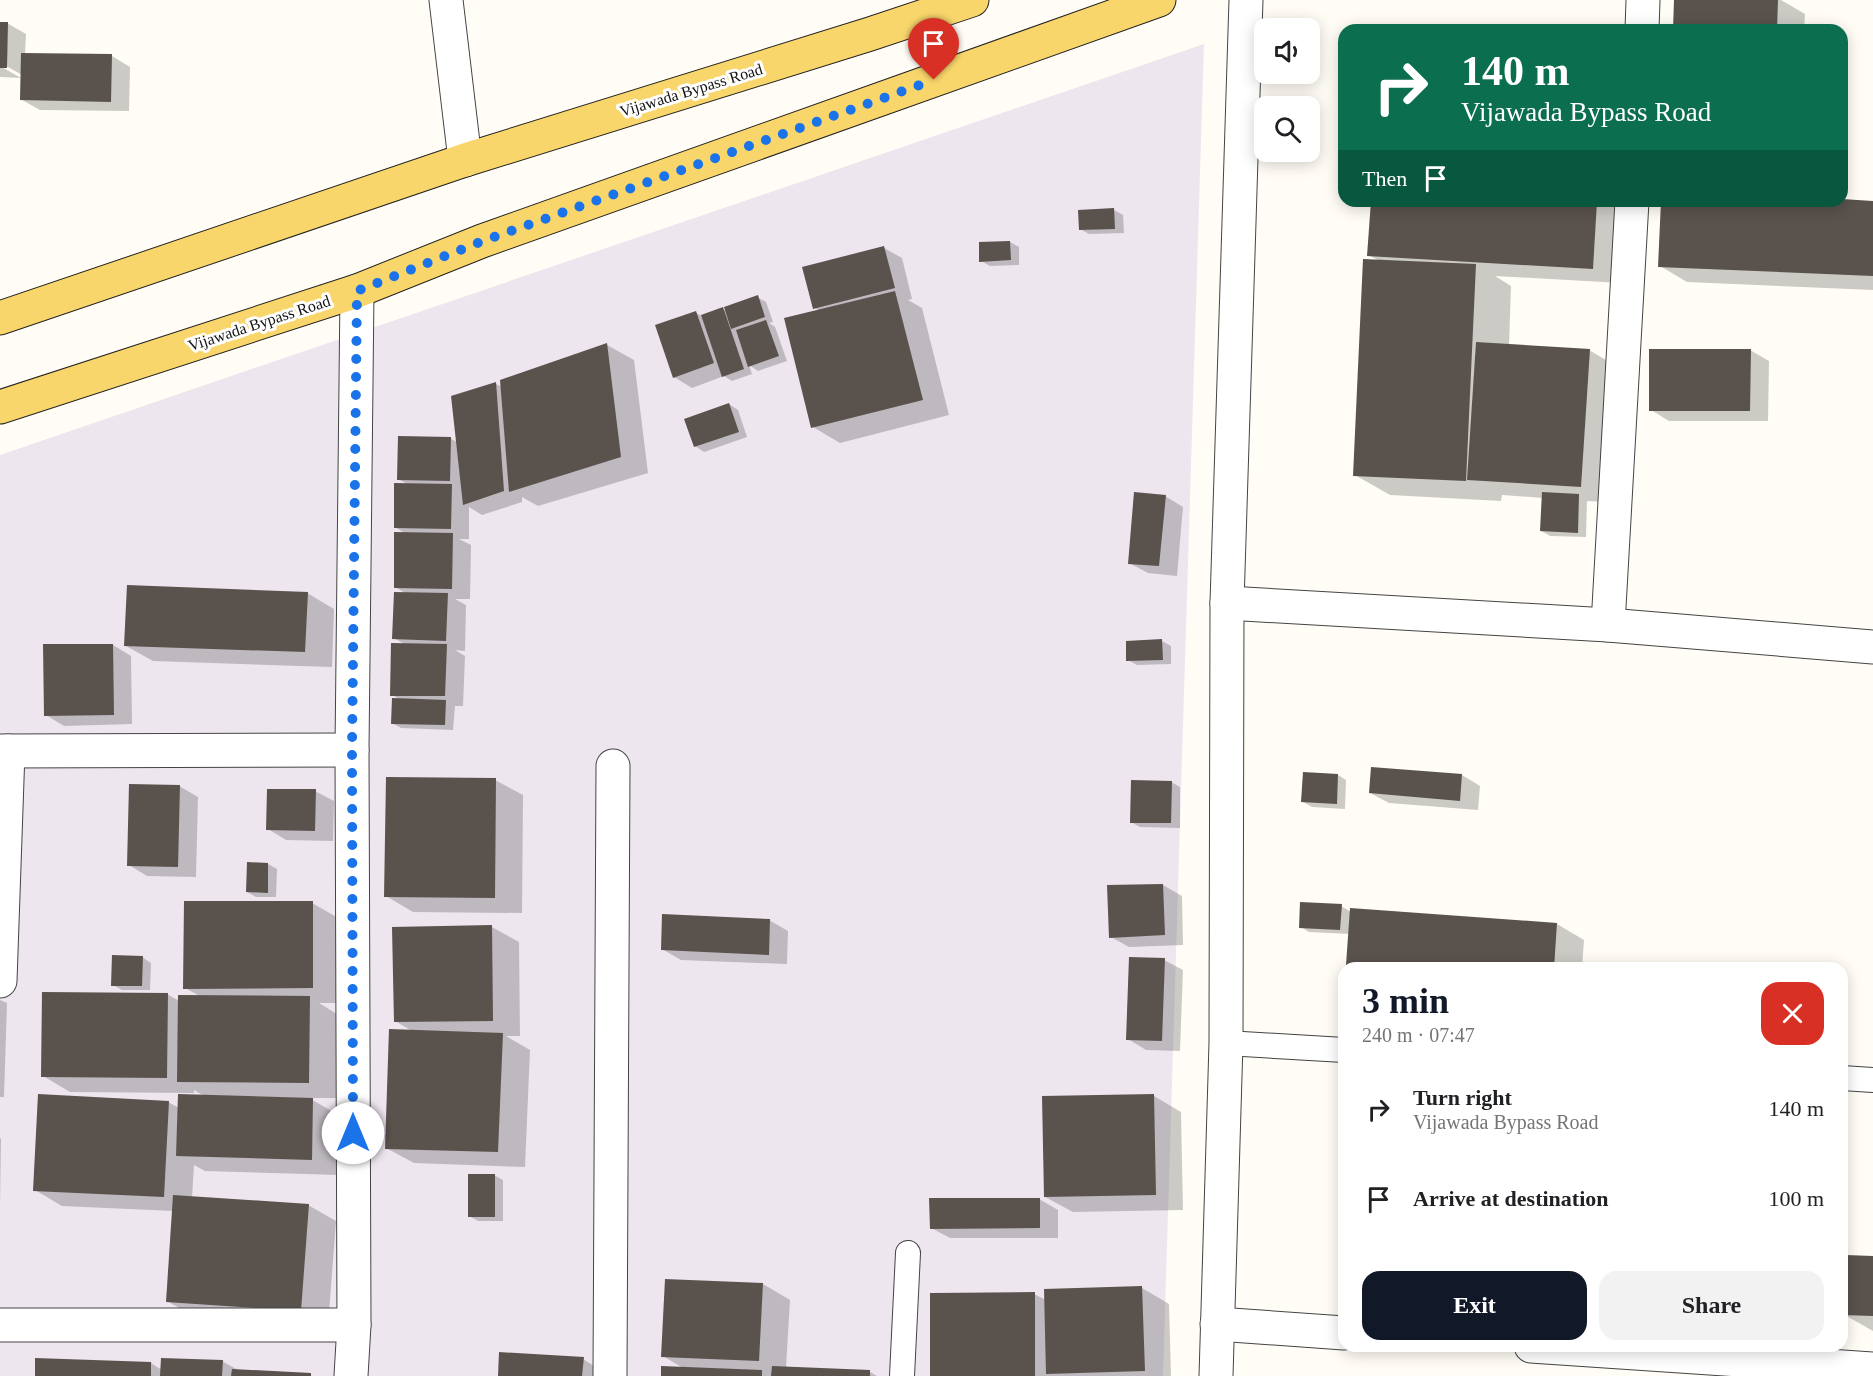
<!DOCTYPE html>
<meta charset="utf-8">
<style>
:root{--surface:#fff;--page:#f2f2f2;--text:#202124;--muted:#757577;--accent:#111827}
body{margin:0;font-family:"Times New Roman",serif;background:var(--page);color:var(--text);height:100vh;display:flex;flex-direction:column;font-size:22px;white-space:nowrap}
*{box-sizing:border-box;margin:0}
p{font-size:20px;color:var(--muted)}
.icon{flex:none;width:33px;height:33px;fill:none;stroke:currentColor;stroke-width:2;stroke-linecap:round;stroke-linejoin:round}
.map{position:relative;flex:1;overflow:hidden}
.sheet{position:absolute;left:1338px;top:962px;width:510px;height:390px;display:flex;flex-direction:column;background:var(--surface);border-radius:18px;box-shadow:0 3px 15px #0003}
.sheet>*{flex:none}
.guide{position:absolute;left:1338px;top:24px;width:510px;height:183px;border-radius:18px;box-shadow:0 3px 15px #0003;background:#0b6e4f;color:#fff;overflow:hidden}
.controls{position:absolute;left:1254px;top:18px;display:grid;gap:12px}
.controls a{display:grid;place-items:center;width:66px;height:66px;border-radius:12px;background:var(--surface);box-shadow:0 3px 15px #0003;font-size:30px}
.pin{position:absolute;display:grid;place-items:center;width:51px;height:51px;color:#fff;margin:-62px -26px;border-radius:50% 50% 50% 0;rotate:-45deg;box-shadow:0 0 6px #0007}
.pin .icon{rotate:45deg}
.me{position:absolute;width:66px;margin:-33px;rotate:0deg;stroke-linejoin:round;filter:drop-shadow(0 0 4px #0008)}
.turn{display:flex;align-items:center;gap:21px;height:126px;padding:0 24px;font-size:27px}
.turn .icon{width:78px;height:78px;stroke-width:2.5}
.turn b{display:block;font-size:42px;line-height:51px}
.then{display:flex;align-items:center;height:57px;padding:0 24px;background:#0003;gap:12px;font-size:22px}
.round{display:grid;place-items:center;flex:none;width:63px;height:63px;border-radius:18px;background:var(--page)}
.summary{display:flex;align-items:center;justify-content:space-between;height:102px;padding:0 24px}
h1{font-size:36px;font-weight:600;line-height:45px;color:var(--accent)}
.action{display:flex;gap:12px;margin-top:auto;padding:12px 24px}
.action a{flex:1;height:69px;border-radius:18px;background:var(--accent);color:#fff;font-size:24px;font-weight:600;line-height:69px;text-align:center}
.action a+a{background:var(--page);color:var(--text)}
ul{padding:0;list-style:none}
li{display:flex;align-items:center;gap:18px;height:90px;padding:0 24px}
li div{flex:1}
li b{display:block;font-size:22px}
li em{font-style:normal}
.map>svg:first-child{display:block}
</style>
<div class="map">
<svg width="1873" height="1376" viewBox="0 0 1873 1376">
<rect width="100%" height="100%" fill="#fffdf5"/>
<path fill="#eee6ef" d="M1204,44L1163,1376H0V455Z"/>
<g fill="#0003">
<path d="M1676,0H1781L1805,14L1804,30H1674Z"/>
<path d="M0,23H7L26,34L25,55L112,56L130,67L129,111L40,110L22,100V75L1,63L0,65Z"/>
<path d="M0,66L21,78L0,77Z"/>
<path d="M1372,201H1625L1624,206L1613,205L1624,212L1620,283L1495,276L1511,286L1509,346L1589,350L1616,366L1608,502L1587,501L1586,537L1550,536L1541,531L1543,498L1502,495L1501,501L1390,495L1355,475L1380,261L1368,255Z"/>
<path d="M1873,202V290L1687,282L1660,266Z"/>
<path d="M1114,210L1123,215L1124,233L1089,234L1080,229Z"/>
<path d="M1010,242L1019,247V265L990,266L981,261Z"/>
<path d="M884,248L902,258L912,299L908,300L922,308L949,415L840,443L813,427L820,311L815,308Z"/>
<path d="M757,297L766,302L773,322L769,323L775,327L787,361L758,371L749,365L752,374L732,381L724,376L692,388L674,377L696,313L702,316L722,309L727,311Z"/>
<path d="M607,345L634,360L648,473L538,506L522,497V502L482,515L469,507V539H459L471,545L470,599H455L466,605L465,651L455,650L465,656L463,706H455L453,730L401,728L392,723L401,700L392,695L406,645L394,638L405,593L395,587L406,534L395,527L409,485L398,479L450,438L458,443L496,384L502,387Z"/>
<path d="M1750,350L1769,361L1768,421H1669L1651,410Z"/>
<path d="M729,404L738,410L747,437L704,452L695,446Z"/>
<path d="M1165,496L1183,507L1177,576L1148,573L1129,563Z"/>
<path d="M307,593L334,609L332,667L153,661L126,646Z"/>
<path d="M1162,641L1171,646V664L1137,665L1128,660Z"/>
<path d="M113,645L131,656L132,724L64,726L46,715Z"/>
<path d="M1338,775L1346,780L1345,809L1312,807L1303,802Z"/>
<path d="M1462,775L1480,786L1478,810L1389,803L1370,793Z"/>
<path d="M495,780L523,795L522,913L413,912L386,896Z"/>
<path d="M1171,782L1180,787V828L1140,827L1131,822Z"/>
<path d="M179,786L198,797L196,877L147,876L129,865Z"/>
<path d="M315,791L334,801L333,841L286,840L268,829Z"/>
<path d="M268,864L277,869L276,897H256L247,892Z"/>
<path d="M1163,885L1182,896L1183,945L1129,947L1111,937L1109,887Z"/>
<path d="M312,903L340,919V1003H319L337,1014L336,1098H309L340,1116L339,1175L205,1171L194,1165L192,1198L308,1205L336,1221L328,1326L195,1317L167,1301L174,1211L62,1206L35,1190L168,1102L179,1108L206,1097L194,1090V1093L70,1092L43,1076L167,994L179,1001L200,996L185,988Z"/>
<path d="M1341,906L1351,912L1557,924L1584,940L1582,968H1354L1348,964L1350,934L1309,932L1301,927Z"/>
<path d="M769,920L788,931L787,964L681,960L662,949Z"/>
<path d="M492,927L519,942L520,1036H506L530,1050L525,1167L414,1163L386,1148L412,1031L395,1021Z"/>
<path d="M142,957L151,963L150,990H122L113,985Z"/>
<path d="M1164,960L1183,970L1180,1051L1146,1050L1128,1039Z"/>
<path d="M0,1000L7,1003L4,1097H0Z"/>
<path d="M1154,1096L1181,1112L1183,1210L1073,1212L1045,1197Z"/>
<path d="M0,1138L1,1139L0,1206Z"/>
<path d="M494,1175L503,1180V1221H478L469,1216Z"/>
<path d="M1039,1199L1058,1210V1238H950L931,1228Z"/>
<path d="M1873,1257V1331L1843,1314Z"/>
<path d="M763,1284L790,1300L786,1368L870,1372L877,1376H662L683,1368L663,1356Z"/>
<path d="M1142,1288L1169,1304L1171,1376H933L1034,1294L1046,1300Z"/>
<path d="M583,1359L610,1376H499Z"/>
<path d="M222,1361L238,1370L313,1376H36L151,1363L162,1370Z"/>
</g>
<g fill="#5a524d">
<path d="M1674,0H1778L1777,30H1673Z"/>
<path d="M0,22H8L7,68H0Z"/>
<path d="M21,53L112,54L111,102L20,100Z"/>
<path d="M1842,199L1873,201V276L1658,267L1661,201Z"/>
<path d="M1371,201H1597L1593,269L1367,256Z"/>
<path d="M1114,208L1115,229L1079,230L1078,210Z"/>
<path d="M1010,241L1011,260L979,262V242Z"/>
<path d="M884,246L895,288L813,309L802,267Z"/>
<path d="M1363,259L1476,264L1466,481L1353,476Z"/>
<path d="M895,291L923,400L811,428L784,318Z"/>
<path d="M758,295L765,317L731,329L724,307Z"/>
<path d="M723,307L744,369L722,377L701,315Z"/>
<path d="M696,311L714,363L673,378L655,325Z"/>
<path d="M766,320L779,356L748,367L736,330Z"/>
<path d="M1476,342L1590,349L1581,487L1467,480Z"/>
<path d="M607,343L621,457L509,492L500,380Z"/>
<path d="M1649,349H1751L1750,411H1649Z"/>
<path d="M496,382L504,491L463,505L451,396Z"/>
<path d="M729,403L739,432L694,447L684,419Z"/>
<path d="M398,436L451,437L450,481L397,480Z"/>
<path d="M394,483L452,484L451,529L394,528Z"/>
<path d="M1134,492L1166,495L1159,566L1128,564Z"/>
<path d="M1542,492L1579,494L1578,533L1540,531Z"/>
<path d="M394,532L453,533L452,589L394,588Z"/>
<path d="M127,585L308,592L305,652L124,646Z"/>
<path d="M394,592L448,593L446,641L392,639Z"/>
<path d="M1162,639L1163,660L1126,661V641Z"/>
<path d="M391,643L447,644L445,696H390Z"/>
<path d="M43,644H113L114,715L44,716Z"/>
<path d="M392,698L446,700L445,725L391,724Z"/>
<path d="M1371,767L1462,774L1460,801L1369,793Z"/>
<path d="M1303,772L1338,774L1337,804L1301,802Z"/>
<path d="M386,777L496,778L495,898L384,897Z"/>
<path d="M1131,780L1172,781L1171,823H1130Z"/>
<path d="M129,784L180,785L178,867L127,866Z"/>
<path d="M267,789H316L315,831L266,830Z"/>
<path d="M247,862L268,863V893L246,892Z"/>
<path d="M1163,884L1165,935L1109,938L1107,885Z"/>
<path d="M184,901H313V988L183,989Z"/>
<path d="M1300,902L1342,904L1340,930L1299,928Z"/>
<path d="M1350,908L1557,923L1554,968H1384L1346,965Z"/>
<path d="M662,914L770,919L769,955L661,950Z"/>
<path d="M492,925L493,1021L394,1022L392,927Z"/>
<path d="M112,955L143,956L142,986H111Z"/>
<path d="M1129,957L1165,958L1162,1041L1126,1040Z"/>
<path d="M42,992L168,993L167,1078L41,1077Z"/>
<path d="M178,995L310,996L309,1083L177,1082Z"/>
<path d="M389,1029L503,1033L498,1152L385,1149Z"/>
<path d="M38,1094L169,1101L164,1197L33,1191Z"/>
<path d="M178,1094L313,1098L312,1160L176,1156Z"/>
<path d="M1154,1094L1156,1195L1044,1197L1042,1096Z"/>
<rect x="468" y="1174" width="27" height="43"/>
<path d="M173,1195L309,1204L301,1311L166,1302Z"/>
<path d="M929,1198H1040V1228L930,1229Z"/>
<path d="M1845,1255L1873,1256V1316L1842,1315Z"/>
<path d="M665,1279L763,1283L759,1361L661,1357Z"/>
<path d="M1142,1286L1145,1371L1046,1374L1044,1289Z"/>
<path d="M1035,1292V1376H930V1293Z"/>
<path d="M499,1352L584,1357L582,1376H498Z"/>
<path d="M35,1358L151,1362V1376H35Z"/>
<path d="M161,1358L223,1360L222,1376H160Z"/>
<path d="M661,1366L762,1370V1376H661Z"/>
<path d="M772,1366L870,1370V1376H771Z"/>
<path d="M232,1369L311,1373V1376H231Z"/>
</g>
<g fill="none" stroke-linecap="round" stroke-linejoin="round">
<defs>
<g id="service">
<path d="M1226,1043L1344,1050"/>
<path d="M1842,1078L1873,1080"/>
<path d="M902,1376L908,1253"/>
</g>
<g id="minor">
<path d="M446,0L465,160"/>
<path d="M1642,30L1643,0"/>
<path d="M1227,603L1608,625L1873,647"/>
<path d="M1608,625L1632,201"/>
<path d="M0,751L352,750"/>
<path d="M0,981L8,751"/>
<path d="M1217,1324L1344,1333"/>
<path d="M0,1325H354"/>
<path d="M1531,1346L1873,1369"/>
<path d="M351,1376L354,1325L352,750L357,291"/>
<path d="M610,1376L613,766"/>
</g>
<path id="tertiary" d="M1216,1376L1226,1043L1227,603L1246,0"/>
<g id="primary">
<path d="M0,318L465,160L870,34L972,0"/>
<path d="M0,407L357,291L482,241L1159,0"/>
</g>
</defs>
<use href="#service" stroke="#444" stroke-width="26"/>
<use href="#minor" stroke="#444" stroke-width="35"/>
<use href="#tertiary" stroke="#444" stroke-width="35"/>
<use href="#primary" stroke="#222" stroke-width="35"/>
<use href="#service" stroke="#fff" stroke-width="24"/>
<use href="#minor" stroke="#fff" stroke-width="33"/>
<use href="#tertiary" stroke="#fff" stroke-width="33"/>
<use href="#primary" stroke="#f9d66b" stroke-width="33"/>
</g>
<g fill="none" stroke-linecap="round" stroke-linejoin="round">
<path stroke="#1a73e8" stroke-width="10" stroke-dasharray="0 18" d="M353,1133L352,750L357,291L483,241L934,80"/>
</g>
<g text-anchor="middle" dominant-baseline="central" stroke-width="6" stroke-linejoin="round" paint-order="stroke">
<g font-size="16" fill="#111" stroke="#fff">
<text transform="translate(691 90) rotate(-17)">Vijawada Bypass Road</text>
<text transform="translate(259 323) rotate(-18)">Vijawada Bypass Road</text>
</g>
</g>
</svg>
<div class="controls">
<a><svg class="icon" aria-label="sound" viewBox="0 0 24 24"><path d="M4 9h4l5-4v14l-5-4H4zM17 9q2 3 0 6"/></svg></a>
<a><svg class="icon" aria-label="search" viewBox="0 0 24 24"><circle cx="10" cy="10" r="6"/><path d="M15 15l6 6"/></svg></a>
</div>
<div class="pin" style="left:934px;top:80px;background:#d93025"><svg class="icon" aria-label="arrive" viewBox="0 0 24 24"><path d="M6 21V4h12l-3 4 3 4H6"/></svg></div>
<svg class="me" style="left:353px;top:1133px" viewBox="-20 -20 40 40"><circle r="19" fill="#fff"/><path d="M0-13L10 11 0 6-10 11z" fill="#1a73e8"/></svg>
<div class="guide">
<div class="turn"><svg class="icon" aria-label="right" viewBox="0 0 24 24"><path d="M7 20v-9h11M14 6l5 5-5 5"/></svg><div><b>140 m</b>Vijawada Bypass Road</div></div>
<div class="then">Then<svg class="icon" aria-label="arrive" viewBox="0 0 24 24"><path d="M6 21V4h12l-3 4 3 4H6"/></svg></div>
</div>
<section class="sheet">
<div class="summary"><div><h1>3 min</h1><p>240 m · 07:47</p></div><a class="round" style="background:#d93025;color:#fff"><svg class="icon" aria-label="close" viewBox="0 0 24 24"><path d="M6 6l12 12M18 6L6 18"/></svg></a></div>
<ul>
<li><svg class="icon" aria-label="right" viewBox="0 0 24 24"><path d="M7 20v-9h11M14 6l5 5-5 5"/></svg><div><b>Turn right</b><p>Vijawada Bypass Road</p></div><em>140 m</em></li>
<li><svg class="icon" aria-label="arrive" viewBox="0 0 24 24"><path d="M6 21V4h12l-3 4 3 4H6"/></svg><div><b>Arrive at destination</b></div><em>100 m</em></li>
</ul>
<div class="action"><a>Exit</a><a>Share</a></div>
</section>
</div>
